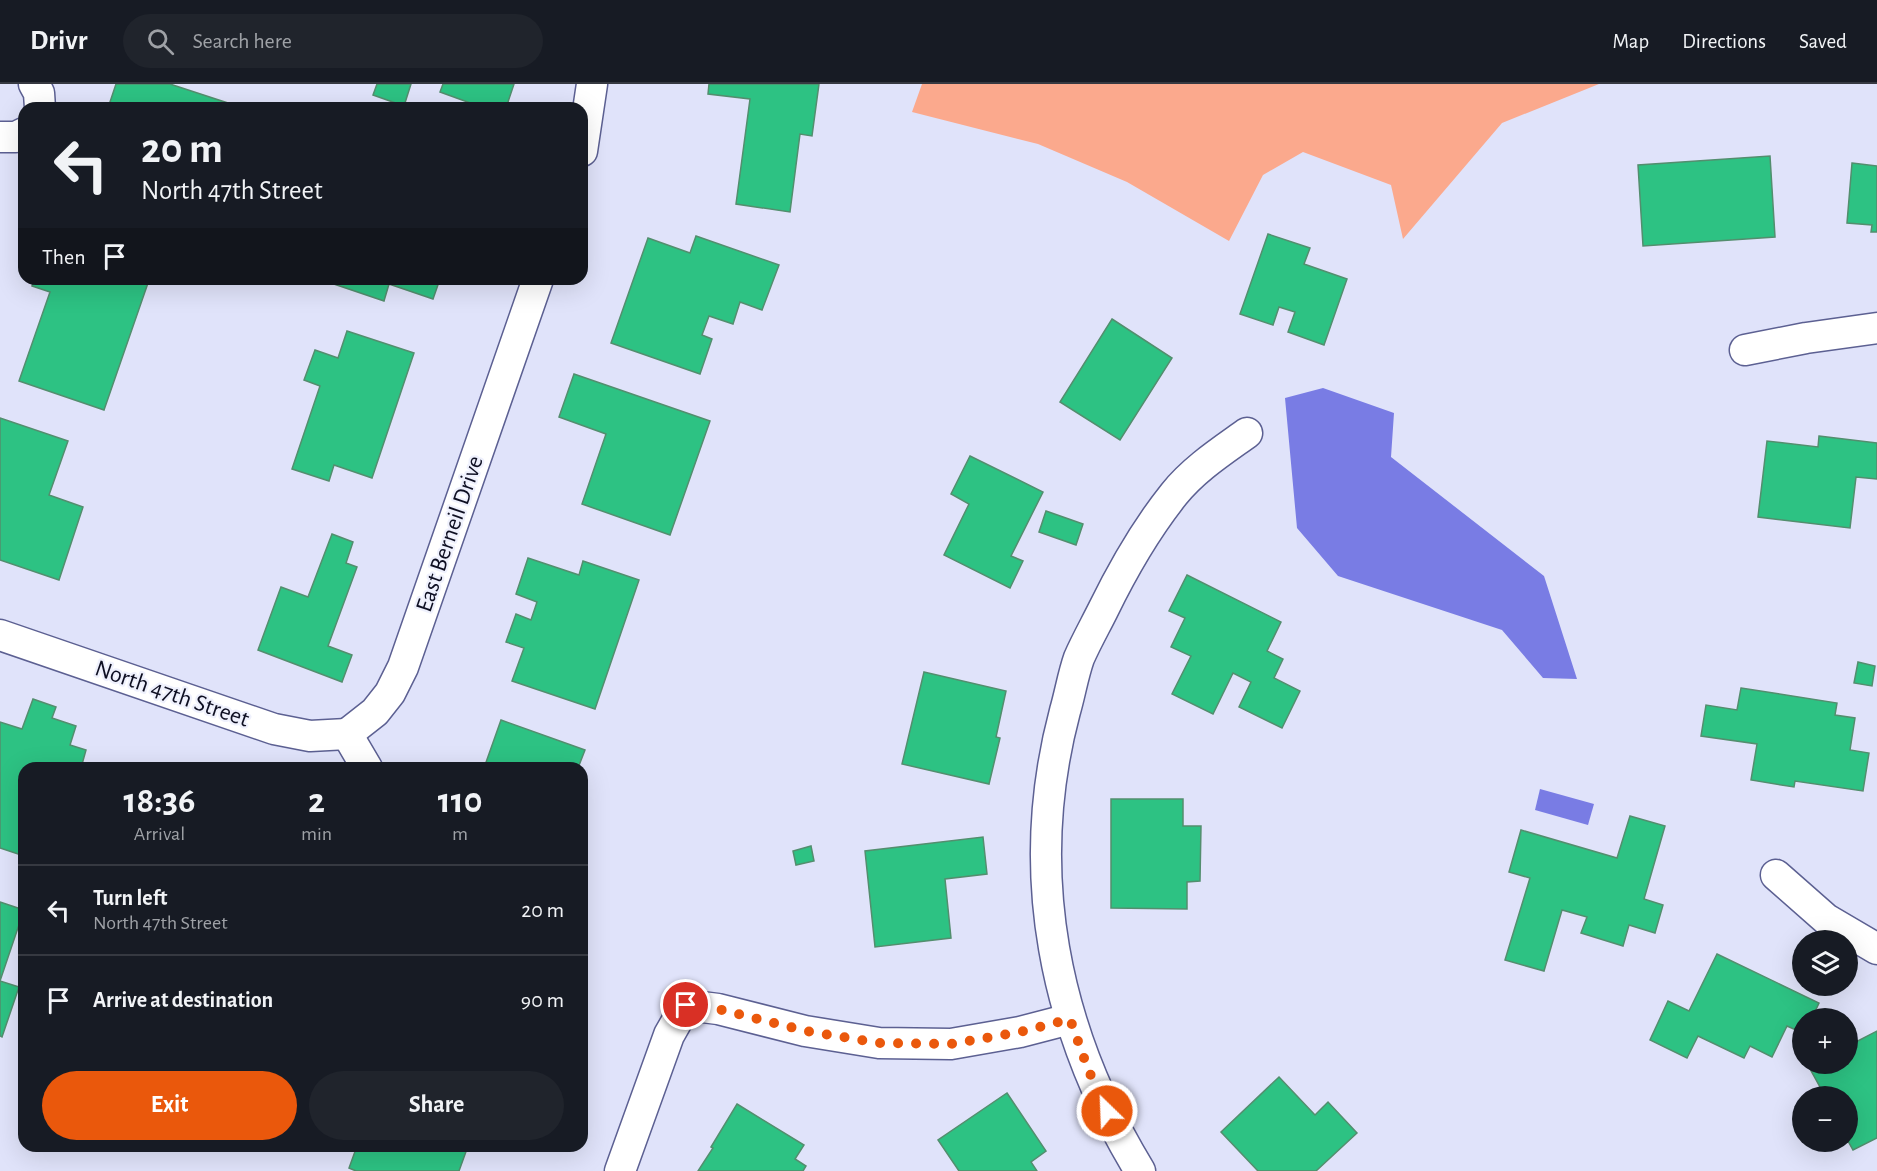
<!DOCTYPE html>
<meta charset="utf-8">
<style>
:root{--surface:#171b24;--page:#20242c;--text:#f1f3f6;--muted:#9ea1a6;--line:#363941;--accent:#ea580c}
body{margin:0;font-family:"Alegreya Sans",sans-serif;background:var(--page);color:var(--text);height:100vh;display:flex;flex-direction:column;font-size:22px;white-space:nowrap}
*{box-sizing:border-box;margin:0}
p{font-size:20px;color:var(--muted)}
.icon{flex:none;width:33px;height:33px;fill:none;stroke:currentColor;stroke-width:2;stroke-linecap:round;stroke-linejoin:round}
.map{position:relative;flex:1;overflow:hidden}
.sheet{position:absolute;left:18px;top:678px;width:570px;height:390px;display:flex;flex-direction:column;background:var(--surface);border-radius:18px;box-shadow:0 6px 24px #0002}
.sheet>*{flex:none}
.hud{position:absolute;left:18px;top:18px;width:570px;height:183px;border-radius:18px;box-shadow:0 6px 24px #0002;background:#171b24;color:var(--text);overflow:hidden}
.tools{position:absolute;left:1792px;top:846px;display:grid;gap:12px}
.tools a{display:grid;place-items:center;width:66px;height:66px;border-radius:50%;background:var(--surface);box-shadow:0 6px 24px #0002;font-size:30px}
.pin{position:absolute;display:grid;place-items:center;width:51px;height:51px;color:#fff;margin:-26px;border:3px solid #fff;border-radius:50%;box-shadow:0 2px 6px #0007}
.me{position:absolute;width:66px;margin:-33px;rotate:336deg;stroke-linejoin:round;filter:drop-shadow(0 0 4px #0008)}
.turn{display:flex;align-items:center;gap:21px;height:126px;padding:0 24px;font-size:27px}
.turn .icon{width:78px;height:78px;stroke-width:2.5}
.turn b{display:block;font-size:42px;line-height:51px}
.then{display:flex;align-items:center;height:57px;padding:0 24px;background:#0003;gap:12px;font-size:22px}
.eta{display:flex;justify-content:space-evenly;align-items:center;height:102px;text-align:center}
.eta b{font-size:36px;font-weight:600;line-height:42px}
.cta{display:flex;gap:12px;margin-top:auto;padding:12px 24px}
.cta a{flex:1;height:69px;border-radius:36px;background:var(--accent);color:#fff;font-size:24px;font-weight:600;line-height:69px;text-align:center}
.cta a+a{background:var(--page);color:var(--text)}
ul{padding:0;list-style:none}
li{display:flex;align-items:center;gap:18px;height:90px;padding:0 24px;border-top:2px solid var(--line)}
li div{flex:1}
li b{display:block;font-size:22px}
li em{font-style:normal}
header{display:flex;align-items:center;gap:36px;box-sizing:border-box;height:84px;padding:0 30px;background:var(--surface);border-bottom:2px solid var(--line)}
header strong{font-size:28px}
nav{display:flex;gap:33px;margin-inline-start:auto;font-size:21px}
.search{width:420px;height:54px;background:var(--page);display:flex;align-items:center;gap:15px;box-sizing:border-box;padding:0 21px;border-radius:33px;color:var(--muted);font-size:22px}
.map>svg:first-child{display:block}
</style>
<header>
<strong>Drivr</strong>
<div class="search"><svg class="icon" aria-label="search" viewBox="0 0 24 24"><circle cx="10" cy="10" r="6"/><path d="M15 15l6 6"/></svg>Search here</div>
<nav><a>Map</a><a>Directions</a><a>Saved</a></nav>
</header>
<div class="map">
<svg width="1877" height="1087" viewBox="0 0 1877 1087">
<rect width="100%" height="100%" fill="#e0e3fa"/>
<path fill="#fba98d" d="M922,0H1599L1502,39L1403,155L1391,101L1303,68L1263,91L1229,157L1127,98L1038,60L912,28Z"/>
<g fill="#797ce4">
<path d="M1323,304L1394,329L1391,373L1544,492L1577,595L1543,594L1502,546L1338,492L1297,444L1285,314Z"/>
<path d="M1540,705L1594,720L1588,741L1535,726Z"/>
</g>
<g fill="#2dc283" stroke="#538e6e" stroke-width="1.5">
<path d="M116,0H170L231,20L229,24H108Z"/>
<path d="M377,0H411L404,22L373,11Z"/>
<path d="M443,0H514L506,24H484L440,8Z"/>
<path d="M709,0H819L812,52L800,50L790,128L736,120L750,15L708,10Z"/>
<path d="M1770,72L1775,153L1643,162L1638,81Z"/>
<path d="M1852,79L1877,82V148H1871L1872,141L1847,139Z"/>
<path d="M1268,150L1310,164L1304,180L1347,195L1324,261L1288,248L1295,228L1279,223L1273,241L1240,230Z"/>
<path d="M696,152L779,181L762,226L740,218L733,240L709,232L702,251L712,255L700,290L611,259L648,154L690,169Z"/>
<path d="M34,195H136L148,199L104,326L19,297L50,208L32,202Z"/>
<path d="M440,195L433,215L389,200L384,217L322,196Z"/>
<path d="M1112,235L1172,274L1120,356L1060,318Z"/>
<path d="M347,247L414,269L372,394L334,381L329,397L292,385L320,302L304,296L315,266L338,274Z"/>
<path d="M574,290L710,337L670,451L582,420L606,350L559,333Z"/>
<path d="M0,334L68,357L49,411L83,423L59,496L0,476Z"/>
<path d="M1819,352L1877,359V395L1856,393L1850,444L1758,433L1767,357L1818,363Z"/>
<path d="M970,372L1043,408L1011,472L1023,477L1010,504L944,471L969,420L951,410Z"/>
<path d="M1046,427L1083,440L1076,461L1039,448Z"/>
<path d="M332,450L353,458L346,479L357,483L328,562L352,571L342,598L258,566L281,503L308,513Z"/>
<path d="M528,474L579,491L583,477L639,496L595,625L512,597L524,564L506,558L516,530L531,536L537,518L516,510Z"/>
<path d="M1187,491L1281,538L1267,567L1283,575L1274,594L1300,607L1282,644L1239,623L1251,598L1233,589L1213,630L1172,610L1191,572L1171,563L1185,534L1169,527Z"/>
<path d="M1858,578L1875,582L1872,602L1854,599Z"/>
<path d="M924,588L1006,607L996,653L1000,654L989,700L902,680Z"/>
<path d="M1741,604L1837,619L1835,631L1855,634L1850,666L1869,669L1863,707L1795,697L1794,703L1751,696L1757,660L1701,652L1706,621L1737,626Z"/>
<path d="M33,615L56,623L52,634L76,642L70,661L86,666L81,684H24V772L0,764V638L22,645Z"/>
<path d="M501,636L585,666L578,684H484Z"/>
<path d="M1111,715H1183V742H1201L1200,797L1187,798V825L1111,824Z"/>
<path d="M1630,732L1665,742L1644,815L1663,821L1655,849L1629,841L1623,862L1581,849L1587,833L1562,826L1544,887L1505,876L1530,794L1509,788L1521,746L1617,774Z"/>
<path d="M983,753L987,790L945,795L951,854L875,863L865,767Z"/>
<path d="M811,762L814,777L796,781L793,767Z"/>
<path d="M0,818L24,826L0,897L19,903L2,953L0,952Z"/>
<path d="M1717,870L1819,919L1812,934H1803V949L1787,942L1772,973L1750,962L1744,974L1698,952L1687,974L1650,956L1668,917L1689,927Z"/>
<path d="M1877,947V1054L1853,1066L1848,1057V1012H1825L1809,983L1815,980H1848V962Z"/>
<path d="M1279,993L1315,1031L1328,1018L1357,1049L1316,1087H1258L1221,1048Z"/>
<path d="M1007,1009L1046,1067L1031,1078L1037,1087H959L938,1056Z"/>
<path d="M737,1020L804,1061L795,1075L806,1082L803,1087H698L713,1064L711,1063Z"/>
<path d="M357,1062H468L459,1087H356L349,1084Z"/>
</g>
<g fill="none" stroke-linecap="round" stroke-linejoin="round">
<defs>
<g id="minor">
<path d="M34,0L39,9L40,24"/>
<path d="M0,53H16L24,49"/>
<path d="M582,67L592,0"/>
<path d="M1745,266L1806,254L1877,244"/>
<path d="M0,551L274,645L310,652L347,650"/>
<path d="M347,650L375,628L390,609L403,583L538,195"/>
<path d="M347,650L367,684"/>
<path d="M1776,791L1826,835L1877,865"/>
<path d="M620,1087L669,951L686,921L718,925L805,947L879,959L951,960L1020,948L1070,935"/>
<path d="M1140,1087C1054,946 1022,788 1065,627C1070,610 1073,591 1079,574C1086,558 1095,542 1103,526C1123,485 1146,445 1174,410C1194,385 1222,367 1247,349"/>
</g>
</defs>
<use href="#minor" stroke="#5c6092" stroke-width="33"/>
<use href="#minor" stroke="#fff" stroke-width="30"/>
</g>
<g fill="none" stroke-linecap="round" stroke-linejoin="round">
<path stroke="#ea580c" stroke-width="10" stroke-dasharray="0 18" d="M686,921L718,925L806,947L879,959L951,960L1020,948L1070,935L1088,985L1107,1027"/>
</g>
<g text-anchor="middle" dominant-baseline="central" stroke-width="4.5" stroke-linejoin="round" paint-order="stroke">
<g font-size="24" fill="#0e0f22" stroke="#eff1fd">
<text transform="translate(450 450) rotate(-71)">East Berneil Drive</text>
<text transform="translate(172 610) rotate(19)">North 47th Street</text>
</g>
</g>
</svg>
<div class="tools">
<a><svg class="icon" aria-label="layers" viewBox="0 0 24 24"><path d="M12 4l9 5-9 5-9-5zM3 14l9 5 9-5"/></svg></a>
<a>+</a>
<a>−</a>
</div>
<div class="pin" style="left:686px;top:921px;background:#d93025"><svg class="icon" aria-label="arrive" viewBox="0 0 24 24"><path d="M6 21V4h12l-3 4 3 4H6"/></svg></div>
<svg class="me" style="left:1107px;top:1027px" viewBox="-20 -20 40 40"><circle r="17" fill="#ea580c" stroke="#fff" stroke-width="3"/><path d="M0-11L8 9 0 5-8 9z" fill="#fff"/></svg>
<div class="hud">
<div class="turn"><svg class="icon" aria-label="left" viewBox="0 0 24 24"><path d="M17 20v-9H6M10 6l-5 5 5 5"/></svg><div><b>20 m</b>North 47th Street</div></div>
<div class="then">Then<svg class="icon" aria-label="arrive" viewBox="0 0 24 24"><path d="M6 21V4h12l-3 4 3 4H6"/></svg></div>
</div>
<section class="sheet">
<div class="eta">
<div><b>18:36</b><p>Arrival</p></div>
<div><b>2</b><p>min</p></div>
<div><b>110</b><p>m</p></div>
</div>
<ul>
<li><svg class="icon" aria-label="left" viewBox="0 0 24 24"><path d="M17 20v-9H6M10 6l-5 5 5 5"/></svg><div><b>Turn left</b><p>North 47th Street</p></div><em>20 m</em></li>
<li><svg class="icon" aria-label="arrive" viewBox="0 0 24 24"><path d="M6 21V4h12l-3 4 3 4H6"/></svg><div><b>Arrive at destination</b></div><em>90 m</em></li>
</ul>
<div class="cta"><a>Exit</a><a>Share</a></div>
</section>
</div>
